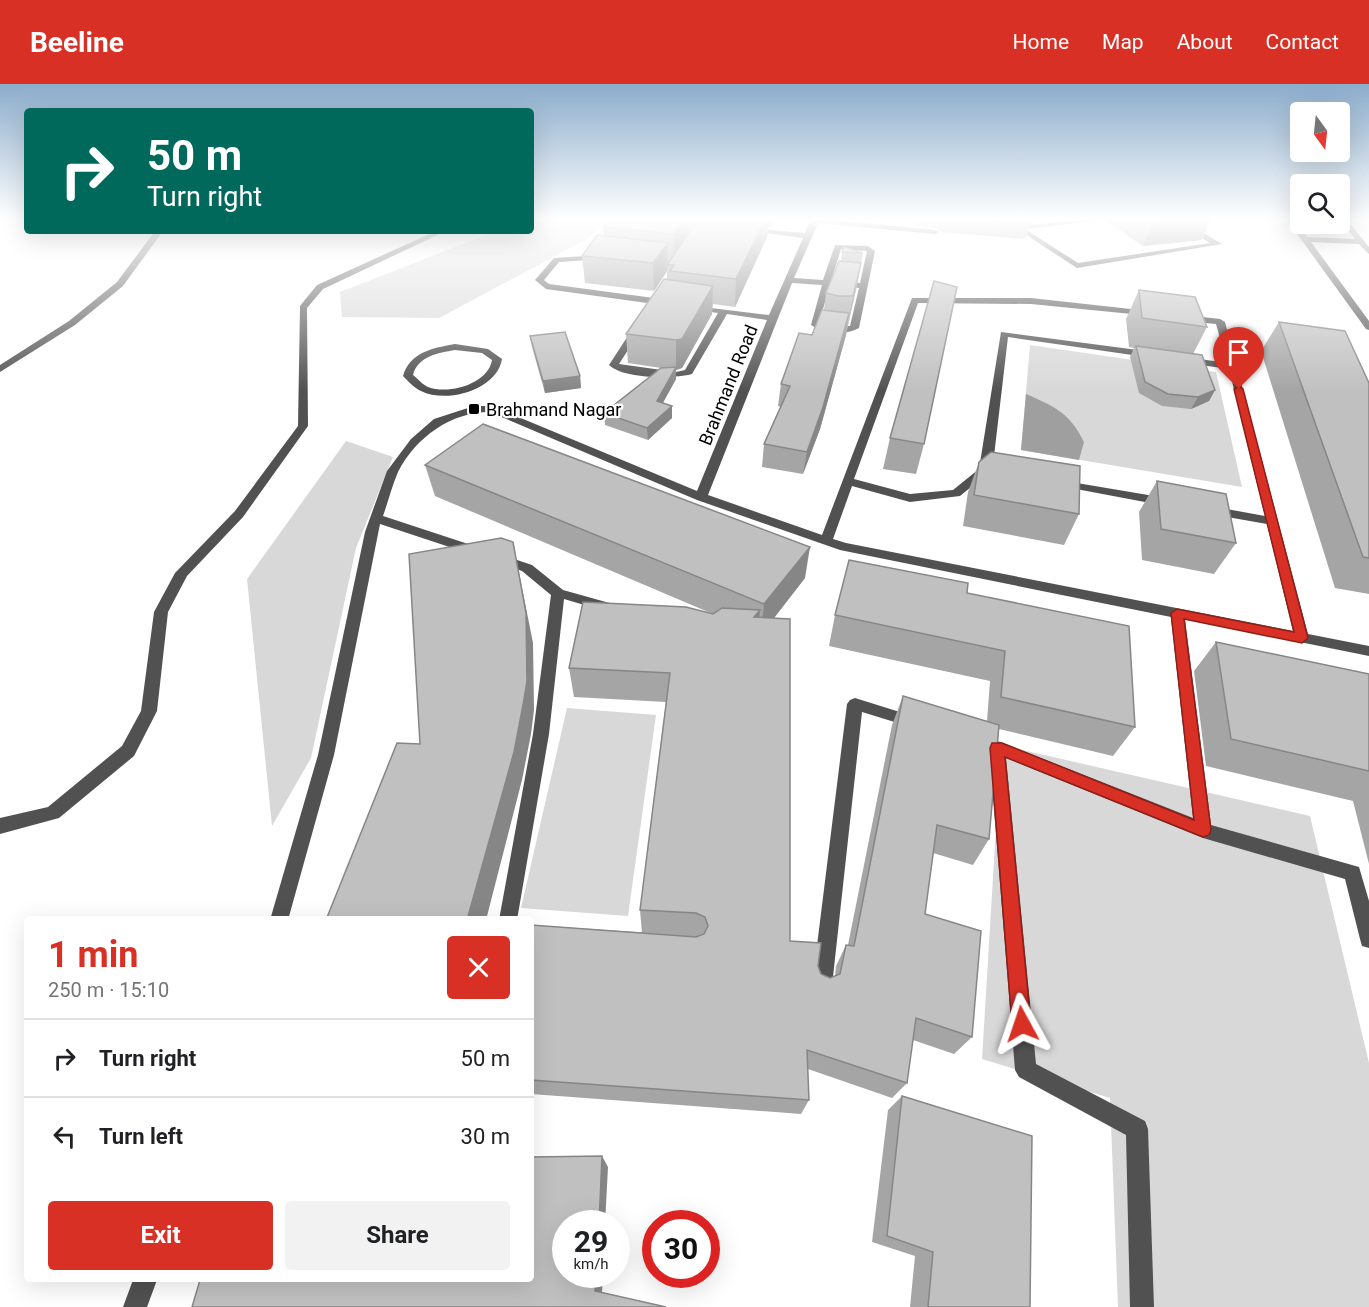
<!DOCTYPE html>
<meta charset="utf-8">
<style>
:root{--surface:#fff;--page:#f2f2f2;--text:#202124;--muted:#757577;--line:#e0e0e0;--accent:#d93025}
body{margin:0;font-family:Roboto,sans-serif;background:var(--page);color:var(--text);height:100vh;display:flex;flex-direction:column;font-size:22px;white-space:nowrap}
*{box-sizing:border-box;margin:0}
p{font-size:20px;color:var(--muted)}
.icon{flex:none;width:33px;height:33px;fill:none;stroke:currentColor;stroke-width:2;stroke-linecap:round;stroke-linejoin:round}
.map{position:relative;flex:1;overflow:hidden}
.side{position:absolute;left:24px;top:832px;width:510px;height:366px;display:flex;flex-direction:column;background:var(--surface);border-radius:6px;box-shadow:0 6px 24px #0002}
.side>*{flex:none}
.hud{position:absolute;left:24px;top:24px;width:510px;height:126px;border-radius:6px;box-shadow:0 6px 24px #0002;background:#00695c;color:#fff;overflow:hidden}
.needle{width:39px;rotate:165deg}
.fabs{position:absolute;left:1290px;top:18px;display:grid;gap:12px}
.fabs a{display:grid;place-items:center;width:60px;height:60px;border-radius:6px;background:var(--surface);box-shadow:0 6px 24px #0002;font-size:30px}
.speed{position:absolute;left:552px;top:1126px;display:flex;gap:12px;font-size:30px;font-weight:700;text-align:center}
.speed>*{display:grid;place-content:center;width:78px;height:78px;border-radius:50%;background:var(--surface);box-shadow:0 6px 24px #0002;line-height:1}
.speed small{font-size:15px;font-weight:400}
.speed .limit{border:9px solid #d22;background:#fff;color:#111}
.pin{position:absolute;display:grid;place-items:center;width:51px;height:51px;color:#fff;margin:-62px -26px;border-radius:50% 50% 50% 0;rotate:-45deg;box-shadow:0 0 6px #0007}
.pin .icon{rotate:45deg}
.me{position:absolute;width:66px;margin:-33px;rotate:355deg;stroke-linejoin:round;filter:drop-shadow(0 0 4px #0008)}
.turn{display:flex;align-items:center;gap:21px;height:126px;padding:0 24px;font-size:27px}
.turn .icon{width:78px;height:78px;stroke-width:2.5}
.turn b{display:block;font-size:42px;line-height:51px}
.round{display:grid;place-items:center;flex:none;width:63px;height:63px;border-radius:6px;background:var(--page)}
.head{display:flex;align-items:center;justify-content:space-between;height:102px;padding:0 24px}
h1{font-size:36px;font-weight:700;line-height:45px;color:var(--accent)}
.primary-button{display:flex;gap:12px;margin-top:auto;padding:12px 24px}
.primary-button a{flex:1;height:69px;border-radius:6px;background:var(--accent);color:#fff;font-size:24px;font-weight:700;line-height:69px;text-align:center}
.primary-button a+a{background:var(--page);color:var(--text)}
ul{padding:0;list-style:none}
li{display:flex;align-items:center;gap:18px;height:78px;padding:0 24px;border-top:2px solid var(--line)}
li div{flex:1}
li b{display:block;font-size:22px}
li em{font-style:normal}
header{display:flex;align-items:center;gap:36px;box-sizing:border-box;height:84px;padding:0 30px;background:var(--accent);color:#fff}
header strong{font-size:28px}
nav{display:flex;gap:33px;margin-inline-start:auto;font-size:21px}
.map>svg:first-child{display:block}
</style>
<header>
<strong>Beeline</strong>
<nav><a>Home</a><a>Map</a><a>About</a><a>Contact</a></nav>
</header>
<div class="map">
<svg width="1369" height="1223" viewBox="0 0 1369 1223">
<rect width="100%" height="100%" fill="#fff"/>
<g fill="#d8d8d8">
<path d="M531,136L605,137L587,155L439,234L342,233L340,208L496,147H531Z"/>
<path d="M1030,261L1216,288L1242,403L1021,366Z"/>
<path d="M346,357L393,373L356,464L311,674L272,742L247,495Z"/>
<path d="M567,624L656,631L628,832L521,824Z"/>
<path d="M1001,661L1310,732L1369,979V1223H1118L1110,1014L982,975Z"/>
</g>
<path fill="#9f9f9f" d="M1026,310C1055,323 1069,328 1084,358L1079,376L1021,366Z"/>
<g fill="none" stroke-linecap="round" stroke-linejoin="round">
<g fill="#515151" fill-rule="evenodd">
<path d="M810,136H834L935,146L939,148L935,150L818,139L794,194L823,196L835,161L868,162L875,167L859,244C846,252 824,249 811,241L822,201L792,199L708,411L822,451L912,214H1031L1149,227L1152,228V232L1031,220L918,219L854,395L910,410L953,406L979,385L1001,248L1153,268L1158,271L1153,274L1008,253L992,389L987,390L960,412L910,418L852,402L833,455L846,459L1293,547L1267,440L1210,430L1204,426L1210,422L1265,432L1229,285L1186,279L1181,276L1186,273L1227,279L1216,240L1185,237L1181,234L1185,231L1220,235L1225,238L1308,550L1369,562V572L1185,535L1211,741L1359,783L1369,817V864L1362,862L1360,855L1345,795L1203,754L1006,674L1036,980L1145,1037L1148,1045L1154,1223H1130L1126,1051L1019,993L1015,986L989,664L991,659L997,657L1003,659L1193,734L1171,533L840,466L697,416L490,328C451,328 416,353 398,388C392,402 388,418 383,432L532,481L563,506L613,520L615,523L608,528L564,515L549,650L517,836H499L533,650L551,511L522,487L380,440L334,671L288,836H270L318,671L365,448L387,387L411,355L434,335L474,322H492L697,407L767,236L727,230L692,290C674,295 623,295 609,281L635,241L643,243L619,280L676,288L685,286L718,229L711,228V224L769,231L803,154L744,146L748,144L805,149ZM841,165L867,167L860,199L831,197ZM830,202L859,204L850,242L833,243L819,238Z"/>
<path d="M1077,136H1104L1025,145L1078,179L1210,159L1173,136H1182L1222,160L1077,184L1014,143Z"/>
<path d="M1287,136H1295L1307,153L1355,155L1340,136H1347L1369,163V170L1359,160L1311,158L1369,237V246L1366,245Z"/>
<path d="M155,147H163L123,202L75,241L0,288V281L69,237L117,198Z"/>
<path d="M436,147H446L323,205L307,224L308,342L243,433L187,492L168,528L157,627L134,672L59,734L0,750V734L48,723L122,662L141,627L154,528L175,489L235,427L298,342L300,222L317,201Z"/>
<path d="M601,171H604V175L559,178L544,196L549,200L669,216L673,219L669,222L546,205L535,196L554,174Z"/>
<path d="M455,260L488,265L502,275C497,306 447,320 421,307C414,304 408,297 403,292C410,268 433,264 455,260ZM455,266L482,269L492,276C488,300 449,311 428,303C423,301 418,295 413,291C418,272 438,269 455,266Z"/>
<path d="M1059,396L1166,414L1172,418L1166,422L1055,401V397Z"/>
<path d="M855,614L919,634L922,638L919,642L914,644L862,628L832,902L829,909L822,912L815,909L812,902L847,620L850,616Z"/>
<path d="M133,1196H157L147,1223H123Z"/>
</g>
</g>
<g fill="#a5a5a5">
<path d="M609,136H775L772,143H768L767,153L735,223L713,220L712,230L682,284L676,286V295L663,319L672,334L648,356L605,341L604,329L661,284L628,279L626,250L667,196V187L654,207L585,199L582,172L604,151L603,143Z"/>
<path d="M908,136H1025L1031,138L1025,155L941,148L935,144L920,142Z"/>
<path d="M1105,136H1211L1201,156L1143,162Z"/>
<path d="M842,168L863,169L858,196L846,251L820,345L803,390L762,383L764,360L781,323L778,322L781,300L812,251L824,226L826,209L841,177Z"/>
<path d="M1139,206L1207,243L1193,270L1215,306L1209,317L1191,325L1162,322L1139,309L1130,273L1134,264L1129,263L1126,235Z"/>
<path d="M1279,238L1369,299V510L1335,504L1261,267Z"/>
<path d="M530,252L580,292L581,304L545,309L532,263Z"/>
<path d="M890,354L924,360L916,390L883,385Z"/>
<path d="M979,378L1079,430L1064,461L963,442L968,408Z"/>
<path d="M425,381L805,494L773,534L790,857L818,882L821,890L830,894L835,892L836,882L846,861H848L892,641L903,612L987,637L990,597L829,562L835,531L967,509L1135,643L1113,672L999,645L989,755L973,781L933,769L925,830L972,953L954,970L913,956L907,999L892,1014L808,985L809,1016L801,1030L531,1010V841L697,852L642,849L640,826L666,618L574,613L569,584L713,530L435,412Z"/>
<path d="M1157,397L1236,459L1214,490L1142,476L1139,428Z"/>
<path d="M1216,558L1369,590V780L1353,717L1206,682L1194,587Z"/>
<path d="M902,1012L1030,1223H910L915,1172L872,1158L888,1026Z"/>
</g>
<g fill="#868686">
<path d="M684,136H688V156L674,177V150Z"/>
<path d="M765,136H769L767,153L735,223L736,195Z"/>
<path d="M772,136H775L772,143Z"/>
<path d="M1154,136H1211L1201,156L1143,162Z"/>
<path d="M668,159L667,187L654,207L653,179Z"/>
<path d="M861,179L856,206L848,240L853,212Z"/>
<path d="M713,202L712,230L682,284L676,286V295L657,329V317L676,283V256Z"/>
<path d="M849,229L846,251L820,345L803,390L807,368Z"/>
<path d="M580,292L581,304L545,309L543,297Z"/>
<path d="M1215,306L1209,317L1191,325L1198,313Z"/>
<path d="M672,322V334L648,356L647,344Z"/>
<path d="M513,458L533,559L534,626L531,650L522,696L486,836H467Z"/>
<path d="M810,463L805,494L761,551L764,520Z"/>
<path d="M760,526L757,556L754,533Z"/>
<path d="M602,1072L608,1083L605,1140H599Z"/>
<path d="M596,1191H603L602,1208L595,1207Z"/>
</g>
<g fill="#c0c0c0" stroke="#868686" stroke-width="1.5">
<path d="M609,136H684L674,150L603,143Z"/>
<path d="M697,136H765L736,195L670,187L674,181H667Z"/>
<path d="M976,136H1025L1031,138L1030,140Z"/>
<path d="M597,151L668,159L653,179L582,172Z"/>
<path d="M844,163L863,169L842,168Z"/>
<path d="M839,177L861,179L853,212H838L826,209Z"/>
<path d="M664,195L713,202L682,255L676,256L626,250Z"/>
<path d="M934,197L957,203L924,360L890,354Z"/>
<path d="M1139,206L1195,213L1207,243L1142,234Z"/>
<path d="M822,226L849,229L823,323L807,368L764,360L790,302L781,300L799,249L812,251Z"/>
<path d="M1279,238L1345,247L1369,299V474L1363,473Z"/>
<path d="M565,248L580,292L543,297L530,252Z"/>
<path d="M1136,262L1202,271L1215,306L1198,313L1168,310L1145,298Z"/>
<path d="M676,283L657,317L672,322L647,344L604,329L661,284Z"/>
<path d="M483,340L810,463L764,520L425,381Z"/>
<path d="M991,368L1080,382L1079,430L974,411L979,378Z"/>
<path d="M1157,397L1226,410L1236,459L1161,445Z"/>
<path d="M501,454L513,458L526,529L527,597L523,621L514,668L467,836H326L397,659L420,660L409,470Z"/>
<path d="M849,476L968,499L967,509L1129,542L1135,643L1001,613L1005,567L835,531Z"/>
<path d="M583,518L686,523L713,530L722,524L760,526L754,533L790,535V857L821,859L818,882L821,890L830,894L840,890L846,861L854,862L903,612L999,641L989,755L937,741L925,830L981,847L972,953L916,934L907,999L807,966L809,1016L531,996V841L696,853L704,850L708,842L705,833L696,829L640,826L670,589L569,584Z"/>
<path d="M1216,558L1369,590V687L1231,655Z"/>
<path d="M902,1012L1032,1052L1030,1223H928L933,1168L887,1152Z"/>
<path d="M602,1072L599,1140H566V1191H596L595,1207L666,1223H192L200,1196H531V1073Z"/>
</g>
<linearGradient id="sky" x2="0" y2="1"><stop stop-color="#8baccb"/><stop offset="0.44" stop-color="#fff"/><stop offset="1" stop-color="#fff" stop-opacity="0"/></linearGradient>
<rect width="1369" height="307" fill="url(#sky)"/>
<path fill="#d93025" stroke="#8d1f18" stroke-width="1.5" d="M1239,302L1243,305L1308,554L1302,559L1184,535L1211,746L1209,751L1203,753L1198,751L1005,673L1031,940L1028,946L1022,949L1015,946L1012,940L990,664L992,659H1002L1194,736L1171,529L1177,525L1294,548L1234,305Z"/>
<rect fill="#000" stroke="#fff" stroke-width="2" x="468" y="319" width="12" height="12" rx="3"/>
<g text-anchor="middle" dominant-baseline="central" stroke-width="4.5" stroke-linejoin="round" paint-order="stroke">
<g font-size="18" fill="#000" stroke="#fff">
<text transform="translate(728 301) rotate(-68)">Brahmand Road</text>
</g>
<g font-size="18" fill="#000" stroke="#fff" text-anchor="start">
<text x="486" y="325">Brahmand Nagar</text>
</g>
</g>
</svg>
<div class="fabs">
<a><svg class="needle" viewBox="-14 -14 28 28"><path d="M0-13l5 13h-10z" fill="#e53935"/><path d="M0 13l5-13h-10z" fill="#757577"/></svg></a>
<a><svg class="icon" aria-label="search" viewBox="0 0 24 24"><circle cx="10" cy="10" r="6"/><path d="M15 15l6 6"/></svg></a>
</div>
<div class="speed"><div>29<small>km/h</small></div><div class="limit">30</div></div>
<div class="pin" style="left:1239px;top:305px;background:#d93025"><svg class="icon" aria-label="arrive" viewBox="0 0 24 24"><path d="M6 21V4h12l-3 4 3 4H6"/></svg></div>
<svg class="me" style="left:1022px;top:940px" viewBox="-20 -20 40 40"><path d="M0-17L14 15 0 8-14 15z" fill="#d93025" stroke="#fff" stroke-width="4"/></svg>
<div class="hud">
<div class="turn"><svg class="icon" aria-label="right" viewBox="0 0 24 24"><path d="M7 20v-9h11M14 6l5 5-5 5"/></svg><div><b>50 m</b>Turn right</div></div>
</div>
<section class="side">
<div class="head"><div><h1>1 min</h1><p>250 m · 15:10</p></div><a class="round" style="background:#d93025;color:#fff"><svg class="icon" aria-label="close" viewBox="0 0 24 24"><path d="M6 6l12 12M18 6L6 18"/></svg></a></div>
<ul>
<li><svg class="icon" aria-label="right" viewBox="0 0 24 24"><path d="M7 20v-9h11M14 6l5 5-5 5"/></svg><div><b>Turn right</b></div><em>50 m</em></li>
<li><svg class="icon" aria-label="left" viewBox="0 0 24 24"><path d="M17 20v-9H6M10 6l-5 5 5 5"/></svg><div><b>Turn left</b></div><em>30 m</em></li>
</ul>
<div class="primary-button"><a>Exit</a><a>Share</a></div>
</section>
</div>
